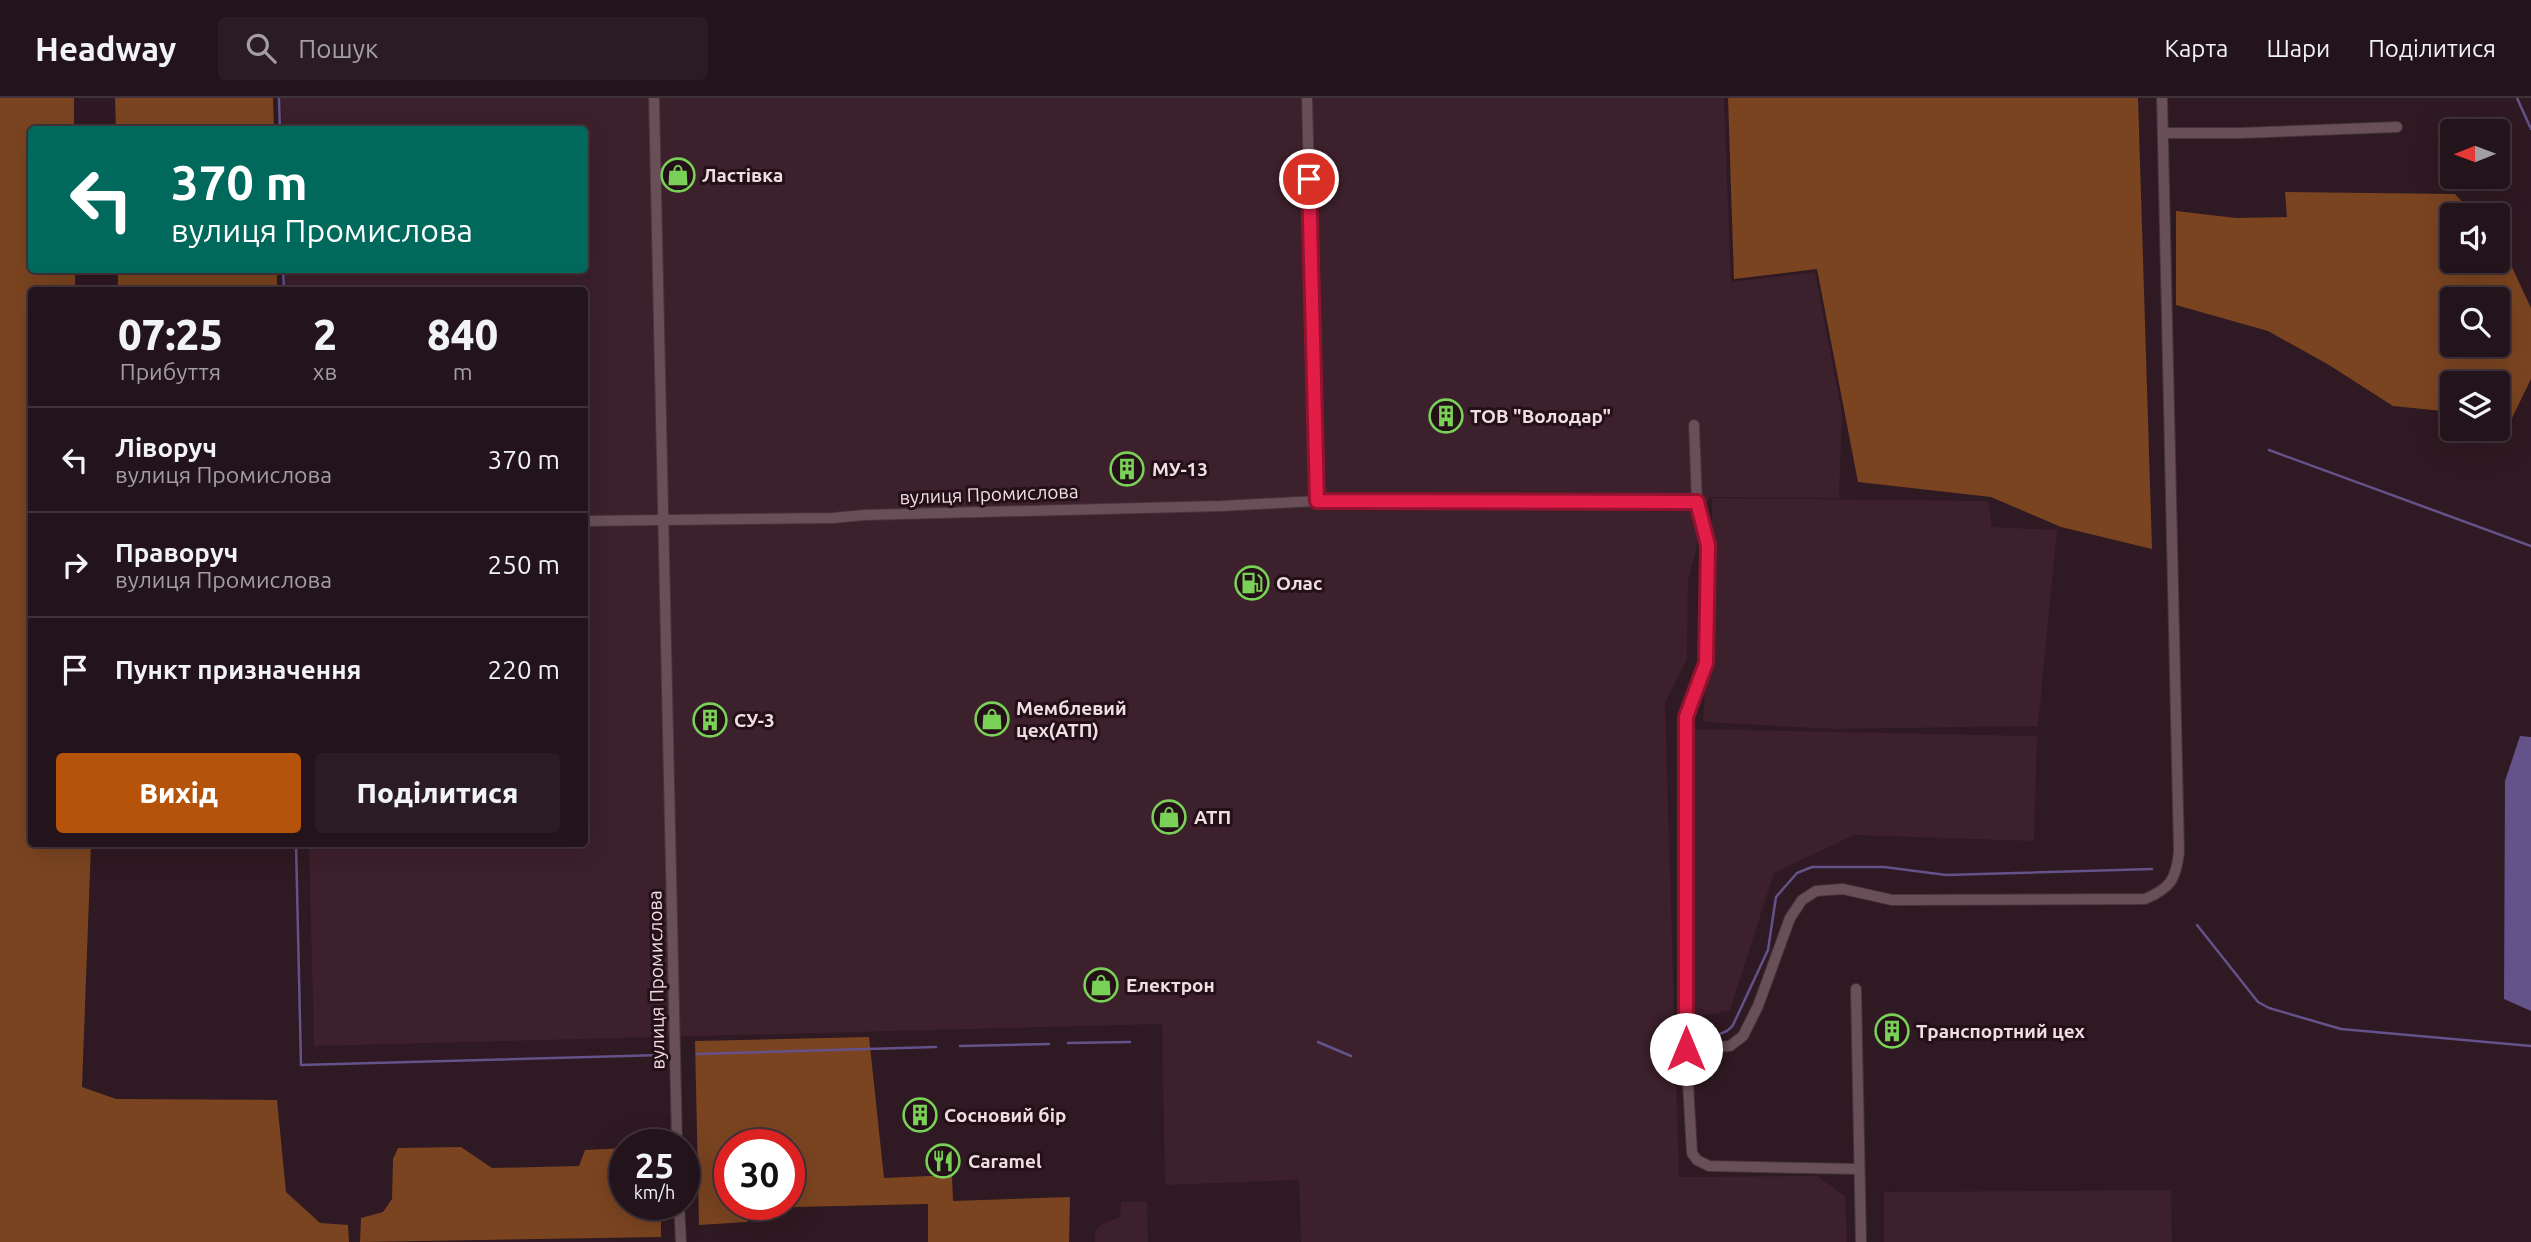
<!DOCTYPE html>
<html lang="uk">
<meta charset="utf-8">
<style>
:root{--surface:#23131a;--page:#2b1c23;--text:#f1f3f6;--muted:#a39ea2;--line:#403239;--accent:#b45309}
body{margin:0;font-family:Ubuntu,sans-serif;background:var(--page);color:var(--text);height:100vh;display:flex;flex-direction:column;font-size:26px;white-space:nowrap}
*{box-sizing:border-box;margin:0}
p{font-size:23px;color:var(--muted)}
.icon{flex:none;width:38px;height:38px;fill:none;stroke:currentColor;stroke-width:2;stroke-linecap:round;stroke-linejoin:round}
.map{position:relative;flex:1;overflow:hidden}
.panel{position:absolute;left:28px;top:189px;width:560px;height:560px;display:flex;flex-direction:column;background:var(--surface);border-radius:7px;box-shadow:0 7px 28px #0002,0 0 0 2px var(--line)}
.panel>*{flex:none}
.top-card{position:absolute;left:28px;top:28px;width:560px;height:147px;border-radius:7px;box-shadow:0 7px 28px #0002,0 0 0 2px var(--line);background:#00695c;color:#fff;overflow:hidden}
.needle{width:46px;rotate:269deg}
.tools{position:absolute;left:2440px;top:21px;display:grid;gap:14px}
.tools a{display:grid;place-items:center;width:70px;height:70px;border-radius:7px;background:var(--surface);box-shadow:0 7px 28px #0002,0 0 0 2px var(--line);font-size:35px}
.speed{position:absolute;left:609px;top:1031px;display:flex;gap:14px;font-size:35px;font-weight:700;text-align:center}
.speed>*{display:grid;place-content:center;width:91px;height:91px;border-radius:50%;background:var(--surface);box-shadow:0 7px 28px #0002,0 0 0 2px var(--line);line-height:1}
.speed small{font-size:18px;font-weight:400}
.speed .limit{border:10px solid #d22;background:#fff;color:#111}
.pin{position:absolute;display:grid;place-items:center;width:60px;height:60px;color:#fff;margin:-30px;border:4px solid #fff;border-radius:50%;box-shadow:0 2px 7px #0007}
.me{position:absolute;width:77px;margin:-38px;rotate:0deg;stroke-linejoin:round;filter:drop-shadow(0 0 5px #0008)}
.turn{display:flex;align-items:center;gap:24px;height:147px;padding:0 28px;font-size:32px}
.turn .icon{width:91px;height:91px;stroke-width:2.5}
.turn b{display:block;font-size:49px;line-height:60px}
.eta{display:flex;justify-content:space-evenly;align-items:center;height:119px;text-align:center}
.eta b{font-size:42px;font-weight:800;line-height:49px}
.button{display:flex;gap:14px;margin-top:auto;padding:14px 28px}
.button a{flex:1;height:80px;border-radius:7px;background:var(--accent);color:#fff;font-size:28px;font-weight:800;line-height:80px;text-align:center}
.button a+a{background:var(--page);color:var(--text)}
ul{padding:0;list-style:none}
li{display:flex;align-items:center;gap:21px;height:105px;padding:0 28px;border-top:2px solid var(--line)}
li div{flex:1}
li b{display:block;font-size:26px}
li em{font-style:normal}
header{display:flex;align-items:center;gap:42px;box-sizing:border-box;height:98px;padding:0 35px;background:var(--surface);border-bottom:2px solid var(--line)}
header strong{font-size:33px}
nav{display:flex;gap:38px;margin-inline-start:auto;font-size:24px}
.search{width:490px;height:63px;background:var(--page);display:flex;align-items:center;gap:18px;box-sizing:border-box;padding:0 24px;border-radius:7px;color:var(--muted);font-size:26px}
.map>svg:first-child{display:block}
</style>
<header>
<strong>Headway</strong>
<div class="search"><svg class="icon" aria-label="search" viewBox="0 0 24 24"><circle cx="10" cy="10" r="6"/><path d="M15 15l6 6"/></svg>Пошук</div>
<nav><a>Карта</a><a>Шари</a><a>Поділитися</a></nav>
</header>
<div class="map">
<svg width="2531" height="1144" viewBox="0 0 2531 1144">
<rect width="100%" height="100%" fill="#2f1922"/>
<g fill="#3c202c">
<path d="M281,0H1724L1731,184L1815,174L1842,315L1839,400L1709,399L1688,483L1687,561L1665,605L1679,1079L1817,1078L1845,1098L1847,1144H1301L1299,1082L1165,1087L1162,926L314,948L309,746H584V192H285V172H584V32L282,31Z"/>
<path d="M1712,400L1988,403L1992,429L2057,432L2038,628L1836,631L1703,624L1705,591L1712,557Z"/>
<path d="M1694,631L2037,638L2034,743L1854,737L1774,775L1730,912L1693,920Z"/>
<path d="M2171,1092L2172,1144H1884V1094Z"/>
<path d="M1121,1104H1147L1148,1144H1095V1133L1102,1126L1120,1119Z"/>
</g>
<g fill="#7a4420" fill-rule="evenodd">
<path d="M0,0H74V31L32,32V172H75V192H32V746H91L82,989L116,1001L277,1002L286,1094L320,1125L348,1127L349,1144H0Z"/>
<path d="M115,0H273L274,31H116Z"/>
<path d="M1728,0H2138L2152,451L2061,429L1991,399L1858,384L1817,171L1734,181Z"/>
<path d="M2285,94L2455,96L2474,117H2452V163H2497V145L2505,154L2531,210V281L2512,320L2497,319V285H2452V314L2393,308L2329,267L2268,233L2176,207V113L2236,120L2287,119ZM2497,201V247H2452V201Z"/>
<rect x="118" y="172" width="159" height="20"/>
<path d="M869,939L884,1080L952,1077L953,1103L1070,1099L1069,1144H928V1106L756,1110L747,1124L699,1127L695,943ZM730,1046H789V1106H730Z"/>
<path d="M461,1049L492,1070L579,1068L585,1052L625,1050V1106H661V1139L360,1144L361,1120L383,1114L392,1101L393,1061L398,1050Z"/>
</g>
<path fill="#64528a" d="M2520,638L2531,639V913L2504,901L2505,683Z"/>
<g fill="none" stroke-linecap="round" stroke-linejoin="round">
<g stroke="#64528a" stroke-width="2.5">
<path d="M279,0L280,32"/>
<path d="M2517,0L2531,31"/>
<path d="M283,172L284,192"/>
<path d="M2269,352L2531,448"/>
<path d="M296,746L301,967L662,957"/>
<path d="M2197,827L2258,904L2269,910L2341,931L2531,948"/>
<path d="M1703,937C1715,937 1726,937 1733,927L1768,852L1776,799L1797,775L1812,769H1884L1946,777L2152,771"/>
<path d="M1318,944L1351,958"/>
<path d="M1068,945L1130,944"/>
<path d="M960,948L1049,946"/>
<path d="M697,956L936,949"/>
</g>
<defs>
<g id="minor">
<path d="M654,0L677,1046"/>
<path d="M1307,0L1317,403L1697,404"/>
<path d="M2163,35H2240L2397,29"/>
<path d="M1694,327L1697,404L1708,447L1706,565L1686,619L1684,661L1686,951L1692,1055L1697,1062L1709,1068L1859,1071"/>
<path d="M584,423L833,420L864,417L1221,408L1317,403"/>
<path d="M1856,891L1861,1144"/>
<path d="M1686,951L1730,948L1743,938L1758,908L1790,820L1802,802L1816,793L1843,791L1892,802L2145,801C2171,790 2176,781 2179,754L2162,0"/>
<path d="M679,1106L681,1144"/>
</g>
</defs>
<use href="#minor" stroke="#46343b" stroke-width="12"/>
<use href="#minor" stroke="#684f58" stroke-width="10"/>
</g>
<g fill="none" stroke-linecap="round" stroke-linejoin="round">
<defs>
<path id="route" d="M1309,81L1317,403L1697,404L1708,447L1706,565L1686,619V951"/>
</defs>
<use href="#route" stroke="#92132f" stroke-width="18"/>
<use href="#route" stroke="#e11d48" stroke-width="12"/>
</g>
<defs>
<symbol id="shop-ring" viewBox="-11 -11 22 22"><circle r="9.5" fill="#251019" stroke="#79d157" stroke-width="1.5"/><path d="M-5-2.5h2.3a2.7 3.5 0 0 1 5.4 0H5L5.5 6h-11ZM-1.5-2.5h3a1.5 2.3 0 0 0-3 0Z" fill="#79d157"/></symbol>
<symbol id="building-ring" viewBox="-11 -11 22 22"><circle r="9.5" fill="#251019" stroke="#79d157" stroke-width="1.5"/><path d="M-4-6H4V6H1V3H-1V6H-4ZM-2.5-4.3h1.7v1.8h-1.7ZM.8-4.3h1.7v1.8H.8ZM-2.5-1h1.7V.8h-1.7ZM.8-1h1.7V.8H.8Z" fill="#79d157"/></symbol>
<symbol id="fuel-ring" viewBox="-11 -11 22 22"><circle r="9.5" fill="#251019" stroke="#79d157" stroke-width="1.5"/><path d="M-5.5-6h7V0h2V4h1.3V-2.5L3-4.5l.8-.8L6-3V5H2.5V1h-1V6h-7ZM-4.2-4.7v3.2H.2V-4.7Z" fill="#79d157"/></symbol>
<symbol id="restaurant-ring" viewBox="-11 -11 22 22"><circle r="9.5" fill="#251019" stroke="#79d157" stroke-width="1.5"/><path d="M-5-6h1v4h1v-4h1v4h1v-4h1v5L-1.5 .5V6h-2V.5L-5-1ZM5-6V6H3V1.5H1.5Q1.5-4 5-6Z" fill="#79d157"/></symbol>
</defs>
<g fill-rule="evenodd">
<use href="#shop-ring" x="659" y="58" width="38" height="38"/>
<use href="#building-ring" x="1427" y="299" width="38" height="38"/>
<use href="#building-ring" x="1108" y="352" width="38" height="38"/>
<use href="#fuel-ring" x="1233" y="466" width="38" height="38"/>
<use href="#shop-ring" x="973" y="602" width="38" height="38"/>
<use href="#building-ring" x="691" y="603" width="38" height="38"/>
<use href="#shop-ring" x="1150" y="700" width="38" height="38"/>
<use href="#shop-ring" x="1082" y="868" width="38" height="38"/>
<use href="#building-ring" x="1873" y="914" width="38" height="38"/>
<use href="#building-ring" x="901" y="998" width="38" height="38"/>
<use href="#restaurant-ring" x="924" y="1044" width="38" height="38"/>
</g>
<g text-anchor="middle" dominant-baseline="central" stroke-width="6" stroke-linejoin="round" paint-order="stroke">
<g font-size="19" font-weight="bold" fill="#efdfe4" stroke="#251019" text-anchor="start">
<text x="702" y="77">Ластівка</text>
<text x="1470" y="318">ТОВ "Володар"</text>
<text x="1152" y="371">МУ-13</text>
<text x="1276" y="485">Олас</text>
<text x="1016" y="610">Мемблевий<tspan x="1016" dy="22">цех(АТП)</tspan></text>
<text x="734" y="622">СУ-3</text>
<text x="1194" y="719">АТП</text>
<text x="1126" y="887">Електрон</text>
<text x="1916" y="933">Транспортний цех</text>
<text x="944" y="1017">Сосновий бір</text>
<text x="968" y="1063">Caramel</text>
</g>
<g font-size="19" fill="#efdfe4" stroke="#251019">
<text transform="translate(989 396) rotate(-2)">вулиця Промислова</text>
<text transform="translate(656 882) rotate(-91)">вулиця Промислова</text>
</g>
</g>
</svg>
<div class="tools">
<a><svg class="needle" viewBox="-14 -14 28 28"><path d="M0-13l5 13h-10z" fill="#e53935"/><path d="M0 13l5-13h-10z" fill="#a39ea2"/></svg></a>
<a><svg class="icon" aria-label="sound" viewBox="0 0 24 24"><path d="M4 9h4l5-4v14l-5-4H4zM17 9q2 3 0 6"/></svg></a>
<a><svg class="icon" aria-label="search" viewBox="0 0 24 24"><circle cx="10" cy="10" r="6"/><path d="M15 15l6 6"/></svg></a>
<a><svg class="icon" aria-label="layers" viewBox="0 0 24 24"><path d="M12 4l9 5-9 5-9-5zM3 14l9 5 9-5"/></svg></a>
</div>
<div class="speed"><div>25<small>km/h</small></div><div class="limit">30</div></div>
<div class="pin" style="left:1309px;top:81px;background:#d93025"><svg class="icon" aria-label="arrive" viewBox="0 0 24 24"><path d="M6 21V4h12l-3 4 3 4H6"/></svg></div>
<svg class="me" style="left:1686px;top:951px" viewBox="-20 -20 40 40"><circle r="19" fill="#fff"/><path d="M0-13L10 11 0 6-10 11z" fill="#e11d48"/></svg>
<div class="top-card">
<div class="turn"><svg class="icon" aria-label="left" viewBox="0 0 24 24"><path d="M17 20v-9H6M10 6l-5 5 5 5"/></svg><div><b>370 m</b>вулиця Промислова</div></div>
</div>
<section class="panel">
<div class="eta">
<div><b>07:25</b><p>Прибуття</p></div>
<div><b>2</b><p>хв</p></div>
<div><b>840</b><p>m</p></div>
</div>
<ul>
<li><svg class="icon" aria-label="left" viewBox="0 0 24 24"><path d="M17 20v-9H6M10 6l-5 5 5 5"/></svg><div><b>Ліворуч</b><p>вулиця Промислова</p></div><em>370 m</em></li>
<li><svg class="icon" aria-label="right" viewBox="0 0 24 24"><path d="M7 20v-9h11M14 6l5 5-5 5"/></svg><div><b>Праворуч</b><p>вулиця Промислова</p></div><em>250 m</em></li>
<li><svg class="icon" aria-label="arrive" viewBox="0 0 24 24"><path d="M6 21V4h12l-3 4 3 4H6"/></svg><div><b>Пункт призначення</b></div><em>220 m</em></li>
</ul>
<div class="button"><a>Вихід</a><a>Поділитися</a></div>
</section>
</div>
